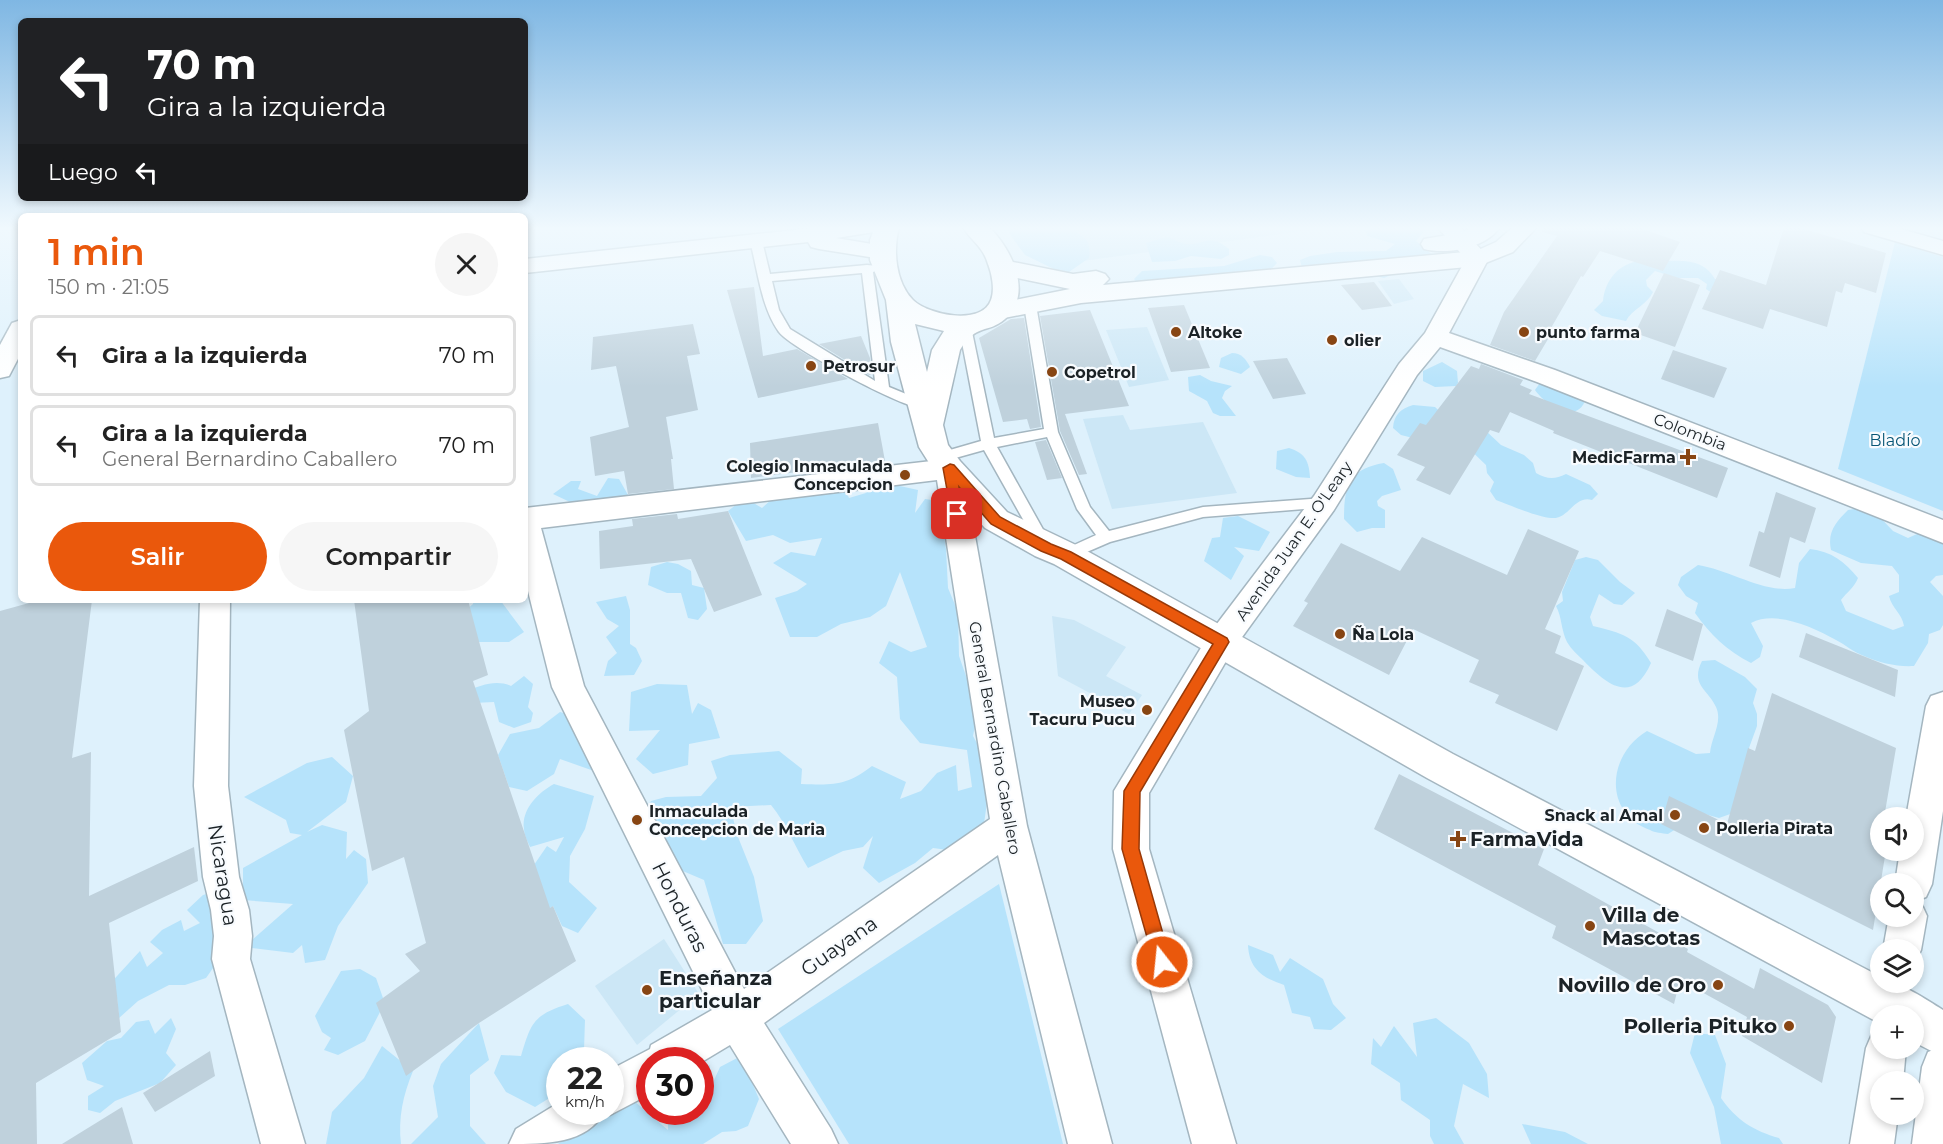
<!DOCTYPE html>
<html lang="es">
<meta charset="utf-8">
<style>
:root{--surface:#fff;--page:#f6f6f6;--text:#222;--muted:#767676;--line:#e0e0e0;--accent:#ea580c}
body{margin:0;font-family:Montserrat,sans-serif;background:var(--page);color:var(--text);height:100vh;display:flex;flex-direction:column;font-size:22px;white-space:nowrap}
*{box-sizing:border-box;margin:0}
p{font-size:20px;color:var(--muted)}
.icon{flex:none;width:33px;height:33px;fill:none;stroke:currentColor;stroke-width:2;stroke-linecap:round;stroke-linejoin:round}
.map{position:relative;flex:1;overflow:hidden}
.details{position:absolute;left:18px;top:213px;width:510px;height:390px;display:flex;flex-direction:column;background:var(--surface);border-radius:9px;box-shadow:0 3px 9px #0003}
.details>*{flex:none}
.banner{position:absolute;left:18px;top:18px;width:510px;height:183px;border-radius:9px;box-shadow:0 3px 9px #0003;background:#202124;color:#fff;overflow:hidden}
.tools{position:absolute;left:1870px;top:807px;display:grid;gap:12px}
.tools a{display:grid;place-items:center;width:54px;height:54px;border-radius:50%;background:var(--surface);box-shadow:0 3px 9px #0003;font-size:30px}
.speed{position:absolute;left:546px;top:1047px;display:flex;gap:12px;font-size:30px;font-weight:700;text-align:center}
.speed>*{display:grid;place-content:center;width:78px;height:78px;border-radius:50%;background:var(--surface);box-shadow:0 3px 9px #0003;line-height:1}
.speed small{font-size:15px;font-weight:400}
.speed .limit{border:9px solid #d22;background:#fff;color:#111}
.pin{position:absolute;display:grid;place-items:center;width:51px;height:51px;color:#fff;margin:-26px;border-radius:12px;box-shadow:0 3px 9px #0006}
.me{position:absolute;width:66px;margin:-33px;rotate:344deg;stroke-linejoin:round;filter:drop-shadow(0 0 4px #0008)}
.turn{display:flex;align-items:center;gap:21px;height:126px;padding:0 30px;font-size:27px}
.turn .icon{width:78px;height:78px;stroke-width:2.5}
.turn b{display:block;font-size:42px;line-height:51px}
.then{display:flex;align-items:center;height:57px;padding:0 30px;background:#0003;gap:12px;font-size:22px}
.round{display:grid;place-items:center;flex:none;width:63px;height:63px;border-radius:32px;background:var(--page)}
.head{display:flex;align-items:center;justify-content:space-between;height:102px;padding:0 30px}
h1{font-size:36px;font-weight:600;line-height:45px;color:var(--accent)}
.cta{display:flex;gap:12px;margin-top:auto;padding:12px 30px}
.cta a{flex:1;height:69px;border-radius:36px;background:var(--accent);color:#fff;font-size:24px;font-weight:600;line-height:69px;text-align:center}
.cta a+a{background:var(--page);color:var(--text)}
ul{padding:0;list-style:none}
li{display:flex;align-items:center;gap:18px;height:81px;margin:0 12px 9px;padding:0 18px;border:3px solid var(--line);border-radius:9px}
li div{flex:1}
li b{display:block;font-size:22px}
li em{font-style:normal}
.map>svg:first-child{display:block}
</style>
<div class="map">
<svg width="1943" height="1144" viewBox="0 0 1943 1144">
<rect width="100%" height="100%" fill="#def1fc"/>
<g fill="#cce7f6">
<path d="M1036,227H1333L1053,265Z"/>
<path d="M1399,279L1414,299L1394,304L1378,281Z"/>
<path d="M1147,327L1169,380L1129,387L1106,330Z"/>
<path d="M1123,415L1130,430L1203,422L1237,493L1112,509L1083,419Z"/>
<path d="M1052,616L1074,620L1126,647L1106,676L1142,695L1129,714L1058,676Z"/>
<path d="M664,939L699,994L637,1045L595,986Z"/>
</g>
<g fill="#b6e3fb">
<path d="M1011,227C1033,227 1097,219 1089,258L1069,272L1058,271L1025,255L1009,233Z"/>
<path d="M1376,227H1419L1424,231L1416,241L1435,257L1384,278L1363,273L1303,272L1300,260L1310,256L1337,252L1386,251L1395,244L1367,236L1366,231Z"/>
<path d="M1167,237C1173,239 1180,243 1186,244C1203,246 1209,232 1229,249V255L1221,259L1191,256L1175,261L1152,262L1146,243Z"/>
<path d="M1895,242L1943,257V511L1838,469Z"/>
<path d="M1260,255L1272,257L1277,263C1242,305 1186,289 1139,285L1134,279L1142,271L1224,266Z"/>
<path d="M1640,261C1668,264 1699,252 1715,279L1726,280L1715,295L1706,289L1707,284L1698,278H1677L1655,271L1646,280L1647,286L1653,292C1647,305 1632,309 1626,321L1602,316L1594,310L1603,301C1605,280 1619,263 1640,261Z"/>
<path d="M1232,353C1241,353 1246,359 1250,367L1241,374L1219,367L1221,358Z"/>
<path d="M1442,362L1457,371L1458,383L1456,386L1435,387L1423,381V371Z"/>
<path d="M1200,375L1211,381L1232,386L1225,391L1222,398L1236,416H1220L1213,413L1207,401L1189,391L1188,377Z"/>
<path d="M1542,380L1586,398C1578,426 1546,406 1535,390Z"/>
<path d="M1413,405L1435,407L1451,422L1485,430L1501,445L1524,455L1533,463L1536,473C1547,479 1554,480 1566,474L1590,485L1598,494L1592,500C1574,495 1569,520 1551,518C1538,517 1509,505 1496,500L1490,491L1494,482L1487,473L1486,465L1462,442L1413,438L1401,435L1393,428C1394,414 1401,409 1413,405Z"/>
<path d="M1289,448C1305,453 1309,461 1310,478L1296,477L1276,469L1277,451Z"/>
<path d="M1384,463L1393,469L1401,490L1382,496L1377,501L1378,506L1385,510V528H1372L1357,532L1344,519C1344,486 1349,469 1384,463Z"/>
<path d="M608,478L619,479L628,495L604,509L580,512L570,502L553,494L571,481H581L578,489L597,496Z"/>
<path d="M841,481L849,498L866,493L882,482L918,490L915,513L925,499L939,501L946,549L948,588L958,612L959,656L978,710L973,736L1001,787L987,803L983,830L955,851L933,848L915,863L879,883L863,868L873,836L863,847L843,851L808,868C795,847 786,823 771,805L730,807L738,837L754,877L763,921L746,944H723L704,880L678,869L637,820L651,801L666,797L701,796L717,778L711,761L730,755L779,751L802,769L801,784C834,785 846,786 872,766L906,782L900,799L921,791L937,773L956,765L958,791L972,787L967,750L920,743L900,719L897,677L879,663L889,641L911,652L927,647L900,572L886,606L870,617L841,624L817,637H790L775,598L797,591L807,584L773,563L791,552L815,556L822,538L790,543L773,535L746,541L728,511L745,498L762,508L772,499Z"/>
<path d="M1860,508L1874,511L1893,531L1908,538L1926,530L1943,534V575L1936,576L1930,582L1943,596V625L1940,630L1929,634L1928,643L1914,666C1897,667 1880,663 1864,656C1853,652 1846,645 1836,640C1813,627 1776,610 1751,623L1763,646L1760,657L1751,663C1727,651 1710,634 1695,613L1698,603L1686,596L1678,585L1681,577L1698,565C1730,570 1765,594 1795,588L1799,563L1810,549C1831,551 1845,562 1858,578C1854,588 1847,592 1841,600L1846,611L1893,630L1904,626C1902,613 1892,609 1889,596L1899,592V575L1892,566L1861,563L1831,550C1827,532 1836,522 1848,510Z"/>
<path d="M1238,516L1270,532L1259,551L1234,547L1244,556L1231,580L1204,561L1212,538L1220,537L1223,518Z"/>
<path d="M1586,557L1598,560L1620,582L1635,593L1622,605L1614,604L1599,594L1590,617L1593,626C1622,633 1635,636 1651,663C1632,706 1606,684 1583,660C1577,654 1571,649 1567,642C1561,630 1562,617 1556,606L1563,601L1562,592L1575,560Z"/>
<path d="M667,562L678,564L691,571L692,585L704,588L707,609L698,620L688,618L681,593H667L648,585L651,567Z"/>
<path d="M626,596L630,610V644L636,648L642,661L634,675L604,676L608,661L617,653L606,637L619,626L607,619L596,602Z"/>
<path d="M474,600H500L524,632L509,642H475L459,616L473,604Z"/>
<path d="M1715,660L1745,677L1757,689L1753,703L1757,714V726L1749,748V754L1733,813L1719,818L1701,813L1668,834C1662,833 1655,833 1650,830C1602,812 1608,754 1647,731L1696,754L1710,753C1711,738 1723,722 1716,707C1708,689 1690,685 1702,661Z"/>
<path d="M524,676L533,684L528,707L533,713L531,722L514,728L499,722L494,702L473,703L465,691C481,686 495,679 511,686Z"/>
<path d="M657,684L687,685L692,714L698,703L711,710L720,738L689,744L688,765L653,774L636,759L660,730L629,731L631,692Z"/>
<path d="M560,712L571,715L594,771L560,759L554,774L527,791L509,787L498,755L510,734L539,728Z"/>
<path d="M332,757L353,776L346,802L307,832L322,825L347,832L346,859L354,850L366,859L368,883L338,926L325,960L305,963L302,945L293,953L244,947L293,904L243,900V868L302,835L290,833L286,820L244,797L307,763Z"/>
<path d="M554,784L594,796L585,829L570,856L569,882L597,908L578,933L562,926L553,906L546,911L523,881L547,846L556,852L564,837L530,847C528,842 524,835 524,829C521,809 539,792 554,784Z"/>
<path d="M999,884L1063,1144H849L778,1029Z"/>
<path d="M228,888L218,961L206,978L185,985H169L138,1001L119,1018L117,998L106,988L140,951L147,967L163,953L150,942L162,930L181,920L184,931L200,923L187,910L203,895Z"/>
<path d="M1248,945L1273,955L1280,972L1290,958L1323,979L1333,1004L1346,1018L1331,1030L1314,1029L1310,1017L1292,1013L1284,985C1263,978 1249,969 1248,945Z"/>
<path d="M360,969L376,978L383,998L380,1012L365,1041L338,1055L324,1050L331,1038L322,1032L315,1016L341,971Z"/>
<path d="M568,1004L585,1020L584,1050L580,1060H560L559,1092L535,1107L506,1092L494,1073L501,1055L521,1056C531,1023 533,1015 568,1004Z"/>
<path d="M171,1018L176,1029L166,1053L176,1065L160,1083L115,1101L100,1113L88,1110V1096L104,1086L87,1080L82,1063L107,1041L121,1038L136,1022L149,1020L155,1034Z"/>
<path d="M1436,1018L1469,1043L1487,1074L1489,1098L1463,1084L1454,1126L1464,1144H1434L1430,1136V1120L1401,1100L1400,1083L1371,1064L1373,1038L1381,1047L1394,1026L1417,1057L1413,1023Z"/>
<path d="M479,1023L489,1060L470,1075V1126L486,1144H411L438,1117L433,1086L441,1064Z"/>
<path d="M1695,1033L1715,1035L1726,1064L1721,1098C1736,1120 1754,1131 1779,1138L1783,1144H1721L1714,1107L1690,1053Z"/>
<path d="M382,1046L413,1071C403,1095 398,1118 401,1144H326L332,1112L364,1078Z"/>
<path d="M741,1056L759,1099L748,1126L736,1131L722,1132L703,1144H558L604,1112H610L627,1095L668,1130V1112H700L701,1071L710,1065V1089L720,1067Z"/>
<path d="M1522,1124L1565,1132L1588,1144H1531Z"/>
</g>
<g fill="#bfd1dc">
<path d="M1543,227H1637L1680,242L1663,271L1600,251L1583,277L1581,276L1551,328L1554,329L1535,361L1490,345L1504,312L1557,236L1542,232Z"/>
<path d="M1784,227H1797L1886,253L1876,293L1845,283L1842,293L1836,291L1827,327L1770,309L1763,329L1702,309L1720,270L1766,285Z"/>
<path d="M1664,273L1700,285L1675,347L1635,333Z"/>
<path d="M1374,282L1392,306L1362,310L1341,285Z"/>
<path d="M754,287L763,356L797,349L848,379L758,398L727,290Z"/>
<path d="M1184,305L1210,368L1171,372L1148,308Z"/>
<path d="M1090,310L1129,406L1065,414L1087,474L1079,475L1060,431L1040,316Z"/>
<path d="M1024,318L1041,427L1030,429L1027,419L1003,422L979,338L1011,319Z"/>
<path d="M693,324L700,354L687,356L698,410L666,417L673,459H671L674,489L628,494L624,471L595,476L590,437L629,427L616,366L591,370L593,337Z"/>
<path d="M861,336L870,358L872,374L869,375L819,344Z"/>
<path d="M1673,350L1727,368L1714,398L1661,379Z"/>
<path d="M1287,358L1306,394L1273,399L1253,361Z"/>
<path d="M1481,364L1523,380L1520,385L1532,390L1529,394L1728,468L1717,498L1553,433L1554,431L1510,412L1499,433L1490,430L1450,495L1416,480L1425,467L1397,455L1420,423L1426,425L1471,366L1479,369Z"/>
<path d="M878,423L885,461L751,478L750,443Z"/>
<path d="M1046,440L1062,478L1047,480L1035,442Z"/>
<path d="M1776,492L1816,508L1805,543L1790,537L1780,578L1749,566L1759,531L1764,533Z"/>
<path d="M728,511L762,595L714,612L691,559L600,569L599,531L633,526L632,519L677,514L678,519Z"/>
<path d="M1528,529L1579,551L1545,629L1561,636L1555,653L1584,666L1557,731L1495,703L1499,695L1469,682L1479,660L1413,629L1389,675L1293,626L1308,603L1304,601L1341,543L1400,571L1422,537L1507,575Z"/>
<path d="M40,600H92L72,758L91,752L89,896L194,847L198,881L109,923L121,1032L36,1083L37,1144H0V611Z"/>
<path d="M354,600H468L488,675L473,681L550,908L553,906L576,961L479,1023L406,1076L376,1003L420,971L405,954L426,943L404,857L372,871L344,730L369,711Z"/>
<path d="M1667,609L1703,624L1693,661L1655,646Z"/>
<path d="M1806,633L1898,670L1895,697L1799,657Z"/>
<path d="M1772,693L1896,748L1885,812L1892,818H1881V850H1886L1873,930L1661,824L1669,796L1727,824L1748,748L1755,751Z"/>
<path d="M1399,774L1544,849L1538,865L1688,949L1687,952L1754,989L1760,968L1828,1005L1836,1017L1822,1083L1742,1036L1747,1017L1680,980L1674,1004L1552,938L1556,926L1374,829Z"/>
<path d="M210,1051L215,1076L155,1112L143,1093Z"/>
<path d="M122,1107L133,1144H62Z"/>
</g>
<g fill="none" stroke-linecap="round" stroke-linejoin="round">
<defs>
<g id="service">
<path d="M756,238L762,241L770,274L867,265L878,266V270L873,272L889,387L928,403L930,406L928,409C912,414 789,347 779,332C761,307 758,271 750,241ZM862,273L875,381L790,329L779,310L772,281Z"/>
<path d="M1030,301L1036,305L1058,432L1090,507L1109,531L1203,507L1324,498L1331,503L1329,507L1203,517L1110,542L1066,561L1061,559L1059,555L1061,551L1096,535L1077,509L1047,437L997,447L1050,542L1048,546H1038L984,450L941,462L934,457L936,454L981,441L959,327L965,323L971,327L994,438L1044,429L1024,305Z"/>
</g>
<g id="minor">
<path d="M823,227H877L874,232L836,238L890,247L893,252L890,257L882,259L819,249L811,247L808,242L525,273V259Z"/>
<path d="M1437,227H1460L1489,258L1449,333L1555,370L1943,520V543L1537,382L1440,347L1417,375L1334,510L1232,651L1149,793V849L1236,1144H1192L1113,849L1114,791L1210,633L1314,496L1399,364L1425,333L1466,259Z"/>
<path d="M1861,227H1894L1943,241V255L1864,232Z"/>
<path d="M21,320V353L9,376L0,378V345L12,323Z"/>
<path d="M949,459L959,462L963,469L1027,826L1112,1144H1068L998,855L764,1023L831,1129L838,1144H791L730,1045L700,1063V1060H650V1094L610,1115L604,1112C587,1144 546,1144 509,1144L516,1129L560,1102V1112H610V1070L650,1049L651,1045L712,1010L552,687L525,579V508ZM937,480L990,819L744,989L584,686L541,528Z"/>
<path d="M200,600H230L228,786L239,877L249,910L252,936L250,959L305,1144H261L212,959L214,936L211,910L203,877L194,786Z"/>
<path d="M1943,692V811L1932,884L1926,897L1916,901L1921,903L1927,916L1921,950L1914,964V950H1883L1889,916H1914V884H1895L1900,850H1914V818H1906L1926,706L1931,696Z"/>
<path d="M1881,1030V1048H1906L1903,1082H1881V1114H1898L1894,1144H1850L1866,1048L1872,1034Z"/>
<path d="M1943,1046V1144H1912L1922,1067L1928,1052Z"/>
</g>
<g id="tertiary">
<path d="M1474,227H1500C1486,248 1448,255 1424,249L1421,244L1424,239L1460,233Z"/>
<path d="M1513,227H1537L1513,252L1478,266L1081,303L999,319L990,317L986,311L990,305L1070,289L994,273L990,268L994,263L1003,260L1073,274L1096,271L1105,274L1109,279L1103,285L1476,251L1496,242Z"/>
</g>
<path id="trunk" d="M875,227H899C893,249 895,282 913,300C928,315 982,326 991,300C995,290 992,274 988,264C983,246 970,240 963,227H989C1011,248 1034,294 1005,319C988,334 976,323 960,350L943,425L948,445L960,461L1007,512L1078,546L1453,754L1881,977V982C1902,982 1925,999 1943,1010V1057L1914,1042V1016H1881V1024L1427,778L1054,564L1035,556L985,528L938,477L919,447L891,342L886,300L870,260V240ZM915,324L944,331L932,350L927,372Z"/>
</defs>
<use href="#service" stroke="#a4b6c0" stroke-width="3"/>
<use href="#minor" stroke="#a4b6c0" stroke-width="3"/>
<use href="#tertiary" stroke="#a4b6c0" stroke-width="3"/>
<use href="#trunk" stroke="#a4b6c0" stroke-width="3"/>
<use href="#service" fill="#fff" fill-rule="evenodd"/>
<use href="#minor" fill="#fff" fill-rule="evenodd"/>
<use href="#tertiary" fill="#fff" fill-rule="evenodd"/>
<use href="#trunk" fill="#fff" fill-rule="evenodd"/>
</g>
<linearGradient id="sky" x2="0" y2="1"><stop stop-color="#7fb7e3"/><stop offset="0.59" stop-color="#f0f9fe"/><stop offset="1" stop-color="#f0f9fe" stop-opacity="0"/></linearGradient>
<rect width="1943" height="387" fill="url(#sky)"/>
<path fill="#ea580c" stroke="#983908" stroke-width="1.5" d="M950,464L954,465L1000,517L1051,544L1071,552L1227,638L1229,642L1140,792L1139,849L1171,962L1169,969L1162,971L1156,969L1154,962L1122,849L1124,791L1213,644L1061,559L1041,551L991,524L959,487L963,514L957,519L952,517L943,468Z"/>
<g fill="#874513" stroke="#f8fbfe" stroke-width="2">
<circle cx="1176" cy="332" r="6"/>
<circle cx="1524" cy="332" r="6"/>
<circle cx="1332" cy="340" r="6"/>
<circle cx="811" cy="366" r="6"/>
<circle cx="1052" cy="372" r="6"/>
<path d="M1685 448h6v6h6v6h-6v6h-6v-6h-6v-6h6z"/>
<circle cx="905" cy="475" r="6"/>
<circle cx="1340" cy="634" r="6"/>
<circle cx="1147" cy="710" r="6"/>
<circle cx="1675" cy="815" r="6"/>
<circle cx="637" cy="820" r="6"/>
<circle cx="1704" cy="828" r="6"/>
<path d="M1455 830h6v6h6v6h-6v6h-6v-6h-6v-6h6z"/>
<circle cx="1590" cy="926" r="6"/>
<circle cx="1718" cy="985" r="6"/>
<circle cx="647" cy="990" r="6"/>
<circle cx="1789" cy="1026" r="6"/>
</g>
<g text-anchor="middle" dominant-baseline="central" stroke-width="4.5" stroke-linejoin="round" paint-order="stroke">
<g font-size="16" font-weight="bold" fill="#1b2226" stroke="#f8fbfe" text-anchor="start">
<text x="1188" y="332">Altoke</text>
<text x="1536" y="332">punto farma</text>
<text x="1344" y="340">olier</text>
<text x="823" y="366">Petrosur</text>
<text x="1064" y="372">Copetrol</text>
<text x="1676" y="457" text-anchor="end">MedicFarma</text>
<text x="893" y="466" text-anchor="end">Colegio Inmaculada<tspan x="893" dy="18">Concepcion</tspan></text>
<text x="1352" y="634">Ña Lola</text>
<text x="1135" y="701" text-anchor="end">Museo<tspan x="1135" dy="18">Tacuru Pucu</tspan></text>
<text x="649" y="811">Inmaculada<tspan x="649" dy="18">Concepcion de Maria</tspan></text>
<text x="1663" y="815" text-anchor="end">Snack al Amal</text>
<text x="1716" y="828">Polleria Pirata</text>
</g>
<g font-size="16" fill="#1b2226" stroke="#f8fbfe">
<text transform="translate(1690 432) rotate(21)">Colombia</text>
<text transform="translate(1294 541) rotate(-55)">Avenida Juan E. O'Leary</text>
<text transform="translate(995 738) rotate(80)">General Bernardino Caballero</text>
</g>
<g font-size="16" fill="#085676" stroke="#f8fbfe">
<text x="1895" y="440">Bladío</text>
</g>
<g font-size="20" font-weight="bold" fill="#1b2226" stroke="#f8fbfe" text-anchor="start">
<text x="1470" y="839">FarmaVida</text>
<text x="1602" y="915">Villa de<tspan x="1602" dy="23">Mascotas</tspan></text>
<text x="659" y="978">Enseñanza<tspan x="659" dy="23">particular</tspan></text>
<text x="1706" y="985" text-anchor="end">Novillo de Oro</text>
<text x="1777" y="1026" text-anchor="end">Polleria Pituko</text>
</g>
<g font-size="20" fill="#1b2226" stroke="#f8fbfe">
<text transform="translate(223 875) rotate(81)">Nicaragua</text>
<text transform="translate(680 907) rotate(63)">Honduras</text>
<text transform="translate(839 946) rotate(-35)">Guayana</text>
</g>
</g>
</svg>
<div class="tools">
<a><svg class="icon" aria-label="sound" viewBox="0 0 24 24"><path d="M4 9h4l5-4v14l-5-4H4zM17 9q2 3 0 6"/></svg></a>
<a><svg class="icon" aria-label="search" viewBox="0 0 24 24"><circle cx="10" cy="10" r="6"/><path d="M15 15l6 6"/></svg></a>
<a><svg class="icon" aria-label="layers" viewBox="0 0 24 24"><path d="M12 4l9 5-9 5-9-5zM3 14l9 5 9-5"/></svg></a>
<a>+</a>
<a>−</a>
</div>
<div class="speed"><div>22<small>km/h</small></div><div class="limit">30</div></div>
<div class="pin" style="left:957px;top:514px;background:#d93025"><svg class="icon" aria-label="arrive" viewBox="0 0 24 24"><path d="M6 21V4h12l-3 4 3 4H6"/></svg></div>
<svg class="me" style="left:1162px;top:962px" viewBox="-20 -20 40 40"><circle r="17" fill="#ea580c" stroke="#fff" stroke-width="3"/><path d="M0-11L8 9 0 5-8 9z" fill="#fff"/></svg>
<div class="banner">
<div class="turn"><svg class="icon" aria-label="left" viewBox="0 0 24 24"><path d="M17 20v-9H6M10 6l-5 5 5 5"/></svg><div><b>70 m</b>Gira a la izquierda</div></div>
<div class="then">Luego<svg class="icon" aria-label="left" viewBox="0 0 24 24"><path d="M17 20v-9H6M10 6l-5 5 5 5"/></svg></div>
</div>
<section class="details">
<div class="head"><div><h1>1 min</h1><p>150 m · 21:05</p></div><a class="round"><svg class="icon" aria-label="close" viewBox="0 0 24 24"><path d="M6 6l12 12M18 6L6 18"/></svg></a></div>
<ul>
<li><svg class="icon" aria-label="left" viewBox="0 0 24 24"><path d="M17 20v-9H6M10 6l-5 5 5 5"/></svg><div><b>Gira a la izquierda</b></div><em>70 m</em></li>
<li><svg class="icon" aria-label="left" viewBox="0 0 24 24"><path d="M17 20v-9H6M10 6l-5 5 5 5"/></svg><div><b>Gira a la izquierda</b><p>General Bernardino Caballero</p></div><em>70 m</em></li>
</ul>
<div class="cta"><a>Salir</a><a>Compartir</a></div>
</section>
</div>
